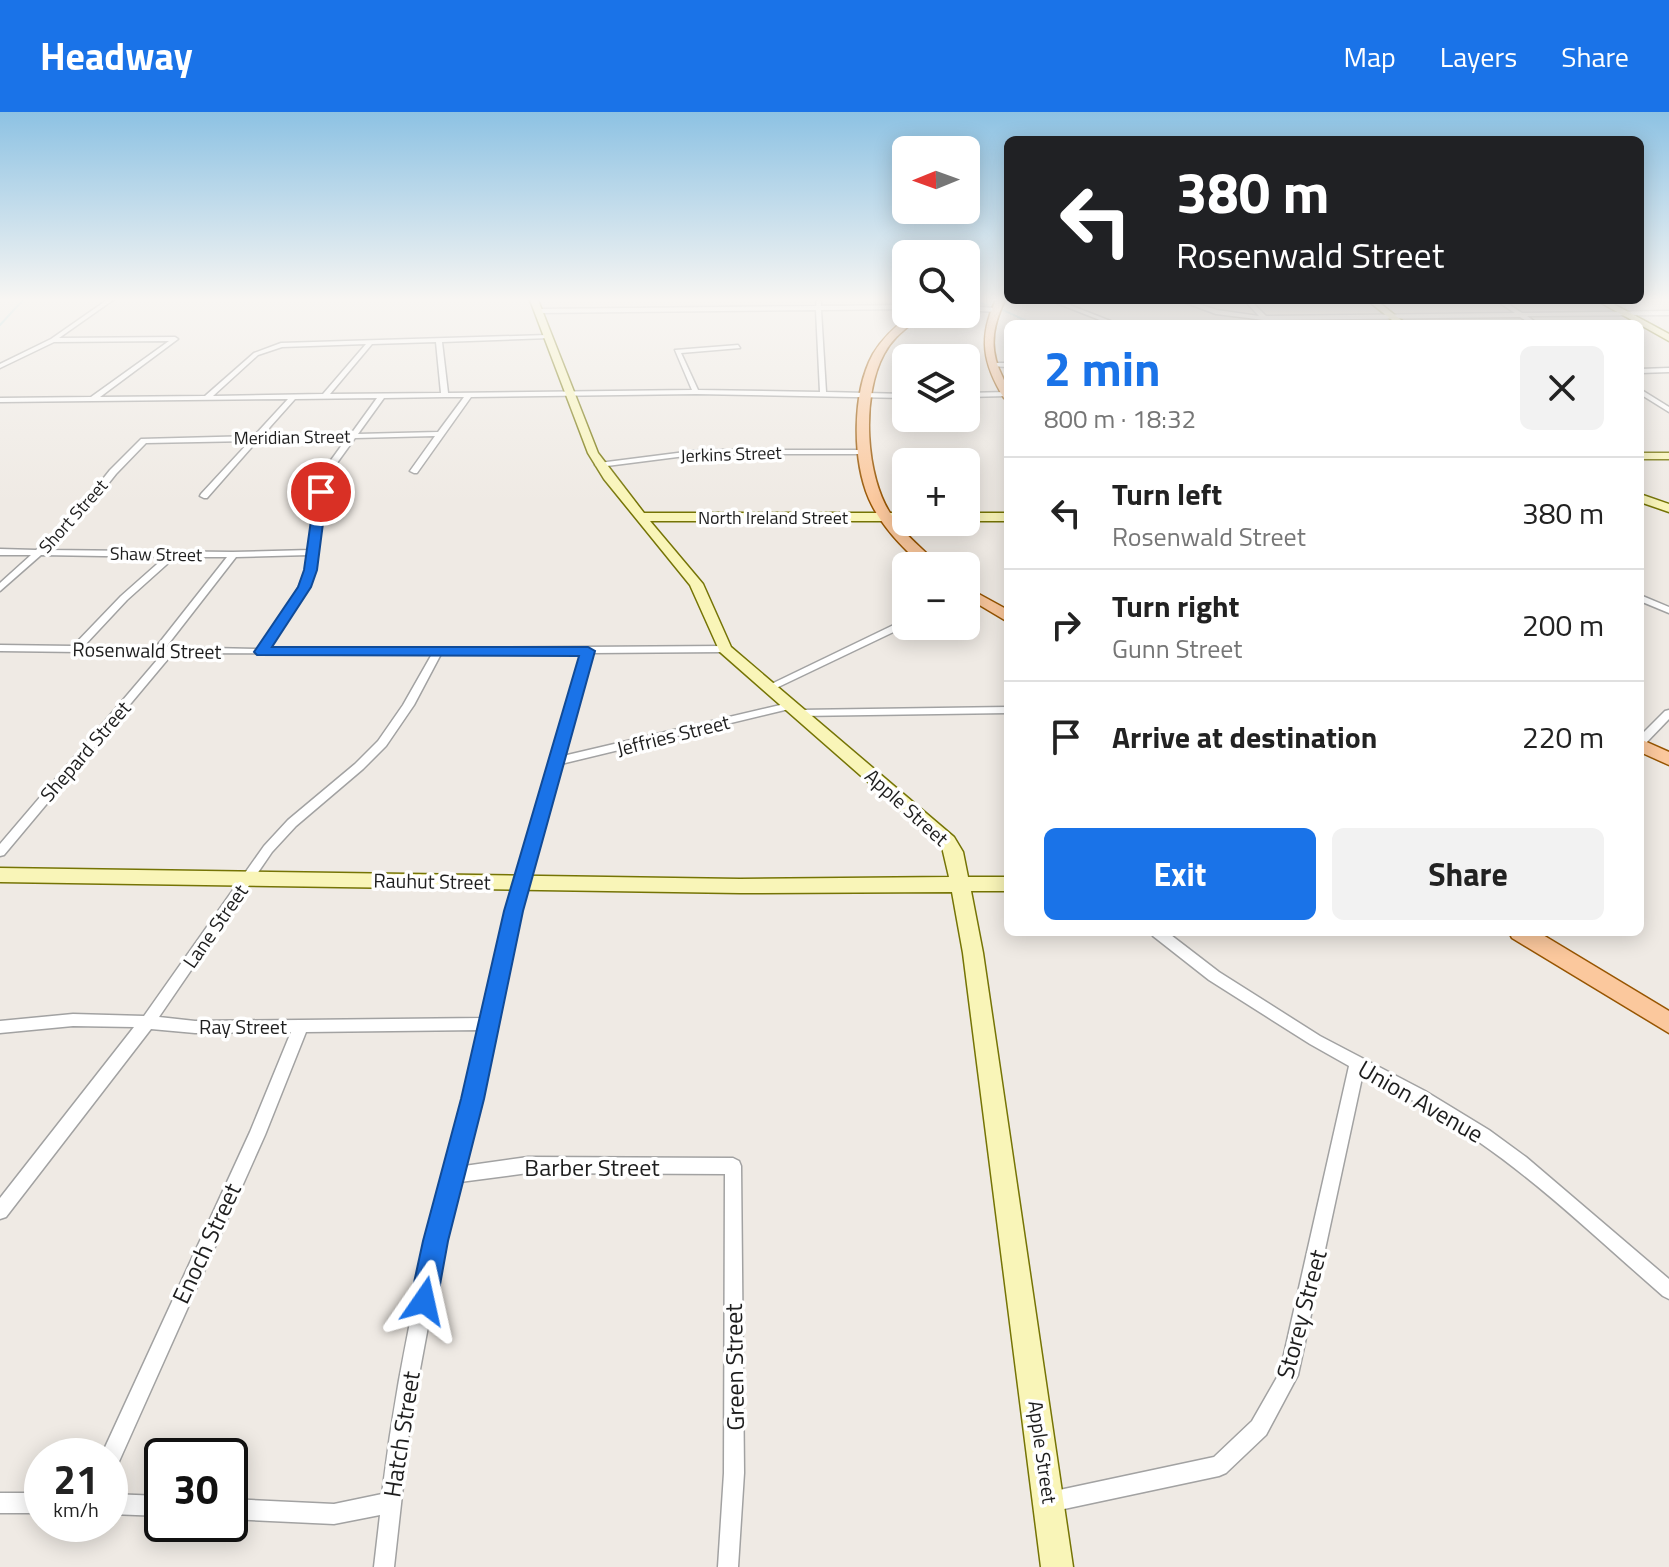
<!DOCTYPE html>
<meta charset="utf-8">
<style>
:root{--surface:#fff;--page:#f2f2f2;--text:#222;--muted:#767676;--line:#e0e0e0;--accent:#1a73e8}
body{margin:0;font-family:"Titillium Web",sans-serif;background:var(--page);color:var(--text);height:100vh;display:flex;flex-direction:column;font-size:30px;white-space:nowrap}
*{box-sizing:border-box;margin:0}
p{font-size:26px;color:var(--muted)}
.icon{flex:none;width:44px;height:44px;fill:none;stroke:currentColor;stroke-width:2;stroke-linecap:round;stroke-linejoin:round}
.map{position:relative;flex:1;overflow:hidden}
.details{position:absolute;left:1004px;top:208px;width:640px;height:616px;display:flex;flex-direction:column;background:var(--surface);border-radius:12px;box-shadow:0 4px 20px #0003}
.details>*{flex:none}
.banner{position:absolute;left:1004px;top:24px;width:640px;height:168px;border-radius:12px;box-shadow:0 4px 20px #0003;background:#202124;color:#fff;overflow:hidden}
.needle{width:52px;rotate:269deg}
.controls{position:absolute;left:892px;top:24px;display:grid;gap:16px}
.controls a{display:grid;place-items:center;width:88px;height:88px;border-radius:12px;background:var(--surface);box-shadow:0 4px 20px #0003;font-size:40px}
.speed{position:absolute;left:24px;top:1326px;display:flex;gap:16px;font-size:40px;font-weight:700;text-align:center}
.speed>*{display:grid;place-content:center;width:104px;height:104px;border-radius:50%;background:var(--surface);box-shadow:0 4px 20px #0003;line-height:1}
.speed small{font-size:20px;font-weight:400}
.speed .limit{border:4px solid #111;border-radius:12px;background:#fff;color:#111}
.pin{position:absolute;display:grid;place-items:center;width:68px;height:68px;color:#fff;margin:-34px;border:4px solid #fff;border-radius:50%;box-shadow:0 2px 8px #0007}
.me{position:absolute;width:88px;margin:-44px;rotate:11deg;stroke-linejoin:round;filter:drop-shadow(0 0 6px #0008)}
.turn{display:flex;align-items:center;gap:28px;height:168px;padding:0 40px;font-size:36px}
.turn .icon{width:104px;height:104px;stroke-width:2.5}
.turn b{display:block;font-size:56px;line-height:68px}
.round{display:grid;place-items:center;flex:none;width:84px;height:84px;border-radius:12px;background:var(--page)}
.headline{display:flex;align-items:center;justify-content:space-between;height:136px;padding:0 40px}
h1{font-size:48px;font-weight:700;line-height:60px;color:var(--accent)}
.action{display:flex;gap:16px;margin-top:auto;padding:16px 40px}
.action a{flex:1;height:92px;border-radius:12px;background:var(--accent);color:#fff;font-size:32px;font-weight:700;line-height:92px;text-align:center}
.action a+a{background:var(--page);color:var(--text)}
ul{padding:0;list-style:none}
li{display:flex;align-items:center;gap:24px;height:112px;padding:0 40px;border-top:2px solid var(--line)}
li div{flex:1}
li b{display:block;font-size:30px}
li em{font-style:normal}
header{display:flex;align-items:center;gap:48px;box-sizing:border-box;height:112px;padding:0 40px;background:var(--accent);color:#fff}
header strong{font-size:38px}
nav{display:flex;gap:44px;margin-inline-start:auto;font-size:28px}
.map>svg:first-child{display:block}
</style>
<header>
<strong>Headway</strong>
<nav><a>Map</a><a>Layers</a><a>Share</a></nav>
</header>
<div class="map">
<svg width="1669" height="1455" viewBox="0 0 1669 1455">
<rect width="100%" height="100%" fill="#efeae4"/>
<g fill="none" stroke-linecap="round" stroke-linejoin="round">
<g stroke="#a4d6dc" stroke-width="2">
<path d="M972,188L987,193"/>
<path d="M1003,198L1033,212"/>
<path d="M0,213L23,188"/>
</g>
<defs>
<g id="street">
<path d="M107,188H113L59,226L175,225L178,227L100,285L205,284L254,241L281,231L547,223L549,226L442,230L448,281L692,278L675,238L738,233L740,236L681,241L698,278L820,280L816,198L538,201L535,199L538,197L816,194L817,188L821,189V194L906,193V197L821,198L826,280L906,282V286L696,282L471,285L417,361H414L410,359L435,324L355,326L329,362L315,458L309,475L269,537L725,534L730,537L725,540L592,541L563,644L789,591L794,594L789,597L561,652L519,799L464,1054L528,1045L733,1046L739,1049L741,1054L744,1361L738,1455H718L724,1361L725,1062L528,1061L460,1070L444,1129L410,1311L394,1455H374L380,1403L334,1412L230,1407V1387L334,1392L382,1382C395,1276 416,1169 445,1066L444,1063L448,1057L456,1026L480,918L306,920L265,1023L117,1354L110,1357V1344H101L250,1020L291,920L195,921L151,917L6,1105L0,1107V1086L134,915L73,914L0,921V909L73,902L144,904L264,734L288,708L355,652L378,629L403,593L432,542L173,541L4,743L0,744V732L163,541L0,539V533L73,534L121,484L165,445L41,443L0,479V471L31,443H0V437L36,438L75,402L110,358L141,327L254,324L288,287L0,290V286L91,285L169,229L54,230L0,256V252L51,227ZM436,230L441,281L330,282L372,232ZM366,232L323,282L213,284L258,243L282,235ZM445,285H464L438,320L358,322L384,286ZM377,286L351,322L262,324L295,287ZM347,326L321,362L310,438L233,440L46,438L81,406L116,362L146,331L250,329L201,382L200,384L204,386H207L258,328ZM309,443C303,479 280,506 259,537L166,535L236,445ZM175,445H227L156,535L84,534L127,488ZM583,541L507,799L483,906L195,909L159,905L272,740L296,714L363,657L386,634L414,593L441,542Z"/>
<path d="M1049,188H1057L1118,212H1110Z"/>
<path d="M1178,188H1186L1217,198L1259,204L1244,188H1250L1266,204L1515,201L1495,188H1502L1522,201L1669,199V203L1527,204L1538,212H1531L1520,205L1264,208L1216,202Z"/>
<path d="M966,194L995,196L998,198L995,200L966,198Z"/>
<path d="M992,251H1008V255L990,254L989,253Z"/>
<path d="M1669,256V260L1640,261V257Z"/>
<path d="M1640,277L1669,295V300L1640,282Z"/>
<path d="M1007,280V284L966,285V281Z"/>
<path d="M701,338H863L867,340L863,342H701L599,355L595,353L599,351Z"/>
<path d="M1640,483L1669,495V501L1640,489Z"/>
<path d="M906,507V514L772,578H764L763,576Z"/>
<path d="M1008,595V601L799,604L794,601L799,598Z"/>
<path d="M1669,598V607L1644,633L1640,634V624L1665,599Z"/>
<path d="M1151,820H1167L1219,860L1320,924L1425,979L1489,1018L1526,1045L1669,1167V1187L1663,1184C1603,1132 1544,1075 1479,1030C1442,1004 1402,982 1363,961L1298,1263L1266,1323L1226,1361L1219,1364L1050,1400L1043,1397L1040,1390L1043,1383L1050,1380L1214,1345L1252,1309L1280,1260L1349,954L1310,932L1209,868L1153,824Z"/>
<rect x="0" y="1381" width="42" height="20"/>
<path d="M110,1382L162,1384V1404L110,1402Z"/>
</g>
<g id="secondary">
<path d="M530,188H538L598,341L644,401H906V409H650L703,472L731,535L954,725L963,740L968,765H1008V779H971L983,841L1073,1455H1041L963,841L952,780L740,781L0,770V756L740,767L949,765L942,735L720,540L690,473L604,367L588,341Z"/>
<path d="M1367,188H1376L1406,212H1397Z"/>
<path d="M1596,188H1606L1669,222V229Z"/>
<rect x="1640" y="341" width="29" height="6"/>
<path d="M1640,382L1669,392V400L1640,390Z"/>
<rect x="966" y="401" width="42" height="8"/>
</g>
<g id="primary">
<path d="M996,188H1005C994,211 989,232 999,257C1004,268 1008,275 1008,287L1004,286C983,252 978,225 996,188Z"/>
<path d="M912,202H923C909,215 893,224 884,242C861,284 865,365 892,404C905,424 924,437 939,454H923C902,435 881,414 869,387C852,347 852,280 873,242C883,225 897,213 912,202Z"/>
<path d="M966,475L1008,498V510L966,485Z"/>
<path d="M1640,627L1669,640V653L1640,640Z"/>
<path d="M1509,820H1538L1669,899V921L1512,826Z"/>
</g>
</defs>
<use href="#street" stroke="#a2a2a2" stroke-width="3"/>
<use href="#secondary" stroke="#757405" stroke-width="3"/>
<use href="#primary" stroke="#975501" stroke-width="3"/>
<use href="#street" fill="#fff" fill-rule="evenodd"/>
<use href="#secondary" fill="#f9f5b8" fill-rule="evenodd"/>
<use href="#primary" fill="#fbc89d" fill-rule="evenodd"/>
</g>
<linearGradient id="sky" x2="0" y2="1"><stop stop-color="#8dc2e3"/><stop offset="0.48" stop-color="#f8f6f3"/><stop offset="1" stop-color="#f8f6f3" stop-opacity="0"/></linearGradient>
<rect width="1669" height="391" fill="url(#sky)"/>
<path fill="#1a73e8" stroke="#114b97" stroke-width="2" d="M321,377L327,380L317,458L311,475L272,535H588L595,539L523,799L484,987L448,1129L437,1189L433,1199L424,1203L414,1199L410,1189L423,1129L461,987L504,799L579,544L257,543L254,540L298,475L304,458L315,380Z"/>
<g text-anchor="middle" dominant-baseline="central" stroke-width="7" stroke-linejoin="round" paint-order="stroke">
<g font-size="18" fill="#1e1e1e" stroke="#fff">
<text transform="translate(292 325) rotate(-1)">Meridian Street</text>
<text transform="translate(731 342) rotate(-2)">Jerkins Street</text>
<text transform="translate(73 404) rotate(-48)">Short Street</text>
<text x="773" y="405">North Ireland Street</text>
<text transform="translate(156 442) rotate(1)">Shaw Street</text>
</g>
<g font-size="20" fill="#1e1e1e" stroke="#fff">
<text transform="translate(147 538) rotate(1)">Rosenwald Street</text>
<text transform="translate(673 623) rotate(-14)">Jeffries Street</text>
<text transform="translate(85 639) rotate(-49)">Shepard Street</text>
<text transform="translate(907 695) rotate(42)">Apple Street</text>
<text transform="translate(432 769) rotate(1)">Rauhut Street</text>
<text transform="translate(215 814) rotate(-55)">Lane Street</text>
<text x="243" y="914">Ray Street</text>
<text transform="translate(1043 1340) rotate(82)">Apple Street</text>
</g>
<g font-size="24" fill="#1e1e1e" stroke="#fff">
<text transform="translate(1421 989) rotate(30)">Union Avenue</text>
<text x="592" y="1055">Barber Street</text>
<text transform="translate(206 1131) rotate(-65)">Enoch Street</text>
<text transform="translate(1301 1202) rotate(-75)">Storey Street</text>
<text transform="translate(734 1255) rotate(-91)">Green Street</text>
<text transform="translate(401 1322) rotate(-81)">Hatch Street</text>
</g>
</g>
</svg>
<div class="controls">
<a><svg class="needle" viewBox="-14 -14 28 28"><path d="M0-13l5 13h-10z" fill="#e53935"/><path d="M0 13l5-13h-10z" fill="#767676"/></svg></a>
<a><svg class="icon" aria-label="search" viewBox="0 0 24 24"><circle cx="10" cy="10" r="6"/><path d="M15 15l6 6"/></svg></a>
<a><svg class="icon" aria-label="layers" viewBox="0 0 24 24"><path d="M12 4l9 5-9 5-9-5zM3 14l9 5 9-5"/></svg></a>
<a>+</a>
<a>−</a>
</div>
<div class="speed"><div>21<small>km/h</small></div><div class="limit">30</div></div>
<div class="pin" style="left:321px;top:380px;background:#d93025"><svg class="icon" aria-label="arrive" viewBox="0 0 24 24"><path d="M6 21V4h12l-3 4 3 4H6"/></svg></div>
<svg class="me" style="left:424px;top:1189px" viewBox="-20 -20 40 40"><path d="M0-17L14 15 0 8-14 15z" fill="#1a73e8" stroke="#fff" stroke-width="4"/></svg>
<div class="banner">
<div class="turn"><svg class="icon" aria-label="left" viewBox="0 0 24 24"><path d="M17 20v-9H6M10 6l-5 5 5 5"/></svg><div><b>380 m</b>Rosenwald Street</div></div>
</div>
<section class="details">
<div class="headline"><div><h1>2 min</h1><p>800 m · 18:32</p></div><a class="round"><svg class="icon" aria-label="close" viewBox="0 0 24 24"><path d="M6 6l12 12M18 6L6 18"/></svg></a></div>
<ul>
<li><svg class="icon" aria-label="left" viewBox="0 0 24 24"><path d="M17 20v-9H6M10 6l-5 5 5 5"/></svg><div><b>Turn left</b><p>Rosenwald Street</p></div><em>380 m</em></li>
<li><svg class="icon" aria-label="right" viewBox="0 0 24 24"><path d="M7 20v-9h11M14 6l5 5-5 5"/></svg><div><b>Turn right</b><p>Gunn Street</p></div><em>200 m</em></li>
<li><svg class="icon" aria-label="arrive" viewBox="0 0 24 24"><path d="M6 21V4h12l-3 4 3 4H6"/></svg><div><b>Arrive at destination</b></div><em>220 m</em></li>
</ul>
<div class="action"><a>Exit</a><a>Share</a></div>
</section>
</div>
